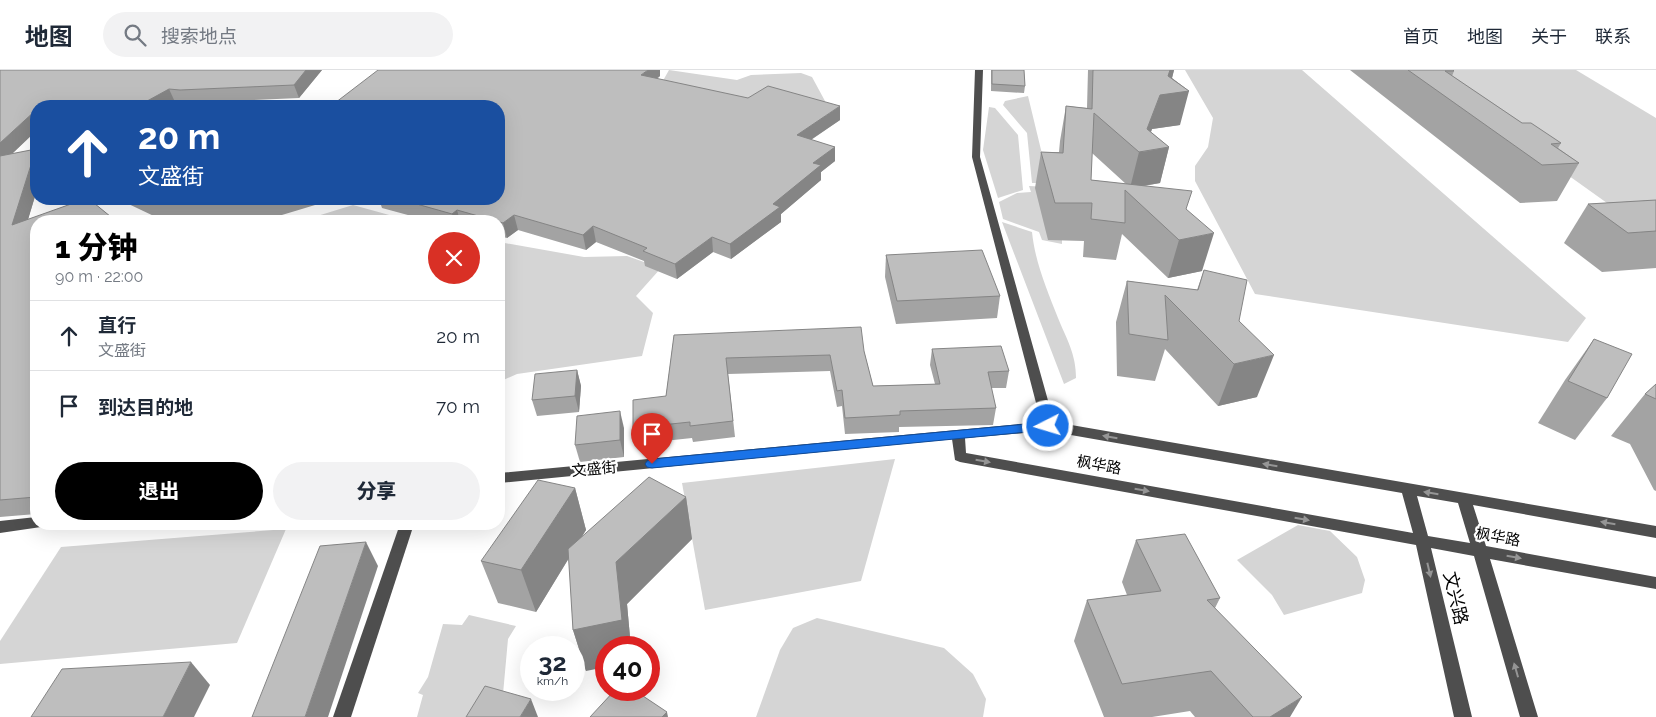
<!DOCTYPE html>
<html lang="zh">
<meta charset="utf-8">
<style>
:root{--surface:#fff;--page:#f2f2f3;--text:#1f2937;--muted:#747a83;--line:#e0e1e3;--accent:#000}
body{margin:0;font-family:Raleway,"Noto Sans SC",sans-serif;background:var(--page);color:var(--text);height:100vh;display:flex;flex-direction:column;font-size:19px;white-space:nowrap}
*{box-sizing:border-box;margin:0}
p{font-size:16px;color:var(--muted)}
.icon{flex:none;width:28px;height:28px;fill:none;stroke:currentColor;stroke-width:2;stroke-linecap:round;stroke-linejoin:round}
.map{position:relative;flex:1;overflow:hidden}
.side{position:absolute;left:30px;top:145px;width:475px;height:315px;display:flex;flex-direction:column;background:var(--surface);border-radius:20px;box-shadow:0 5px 20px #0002}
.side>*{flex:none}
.guide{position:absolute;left:30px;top:30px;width:475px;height:105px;border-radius:20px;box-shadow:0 5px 20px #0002;background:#1a4fa0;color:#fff;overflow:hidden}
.speed{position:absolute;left:520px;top:566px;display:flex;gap:10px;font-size:25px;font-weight:700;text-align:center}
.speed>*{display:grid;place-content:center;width:65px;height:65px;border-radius:50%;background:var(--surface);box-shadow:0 5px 20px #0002;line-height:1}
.speed small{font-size:12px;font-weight:400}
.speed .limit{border:8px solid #d22;background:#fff;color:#111}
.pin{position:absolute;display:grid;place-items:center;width:42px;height:42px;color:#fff;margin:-51px -21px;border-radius:50% 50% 50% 0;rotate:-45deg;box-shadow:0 0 5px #0007}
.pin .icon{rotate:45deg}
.me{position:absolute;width:55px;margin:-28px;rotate:265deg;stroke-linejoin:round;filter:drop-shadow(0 0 4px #0008)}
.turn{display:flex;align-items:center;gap:18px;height:105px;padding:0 25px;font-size:22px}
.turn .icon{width:65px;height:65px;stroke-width:2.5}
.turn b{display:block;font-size:35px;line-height:42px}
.round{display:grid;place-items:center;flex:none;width:52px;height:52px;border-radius:26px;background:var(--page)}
.headline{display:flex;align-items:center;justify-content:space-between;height:85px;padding:0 25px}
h1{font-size:30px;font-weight:800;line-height:38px;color:var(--accent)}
.cta{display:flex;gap:10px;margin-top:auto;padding:10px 25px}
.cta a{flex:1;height:58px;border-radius:30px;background:var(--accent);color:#fff;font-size:20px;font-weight:800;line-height:58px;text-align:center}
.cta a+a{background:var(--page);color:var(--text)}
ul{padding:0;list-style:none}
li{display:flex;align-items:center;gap:15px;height:70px;padding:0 25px;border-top:1px solid var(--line)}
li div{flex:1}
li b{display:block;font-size:19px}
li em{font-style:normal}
header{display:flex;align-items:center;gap:30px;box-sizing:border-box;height:70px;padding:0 25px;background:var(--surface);border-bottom:1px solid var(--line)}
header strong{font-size:24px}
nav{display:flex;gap:28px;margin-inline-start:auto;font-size:18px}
.search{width:350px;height:45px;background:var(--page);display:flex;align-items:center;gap:12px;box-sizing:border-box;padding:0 18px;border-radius:28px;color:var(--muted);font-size:19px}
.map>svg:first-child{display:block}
</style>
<header>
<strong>地图</strong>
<div class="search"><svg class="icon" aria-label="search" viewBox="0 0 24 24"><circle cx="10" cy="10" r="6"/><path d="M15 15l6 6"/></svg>搜索地点</div>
<nav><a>首页</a><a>地图</a><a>关于</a><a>联系</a></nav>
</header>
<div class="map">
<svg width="1656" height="647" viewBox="0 0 1656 647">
<rect width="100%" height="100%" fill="#fff"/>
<g fill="#d5d5d5">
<path d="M669,0L737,10L751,5L801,3L812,7L825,31L794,50L660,16Z"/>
<path d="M1185,0H1302L1586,248L1568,272L1255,224L1195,111V96L1208,77L1213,48Z"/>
<path d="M1421,0H1576L1656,48V168Z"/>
<path d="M1028,26L1049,113H1032L1027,63L1003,35L1005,31Z"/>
<path d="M989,37L995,38L1018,65L1023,120L998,128L983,80Z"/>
<path d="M1029,116L1050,117L1062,161V174L1042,170L1039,162L1003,149L999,132L1017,123L1031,122Z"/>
<path d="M353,135L411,151H301Z"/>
<path d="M1002,152L1032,162C1035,192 1047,220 1058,248C1067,270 1076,284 1076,308L1064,314Z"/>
<path d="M499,172L584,187L627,186L661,198L636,226L653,243L642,286L517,304L499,312Z"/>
<path d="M895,389L861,511L705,540L682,413Z"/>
<path d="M1298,455L1330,461L1357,487L1365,510L1362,523L1284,545L1272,525L1237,490Z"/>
<path d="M286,459L237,573L0,594V571L61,477Z"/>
<path d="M469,545L516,556L508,569L503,624L491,647H417L423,625L418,623L428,607L443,554L462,555Z"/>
<path d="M817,548L944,578L973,604L986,629L983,647H756L780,580L793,558Z"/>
</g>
<path fill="#9c9c9c" d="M118,129H335L262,151H157L158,148Z"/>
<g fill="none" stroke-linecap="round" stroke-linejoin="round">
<g fill="#4e4e4e" fill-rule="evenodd">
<path d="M975,0H983L980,87L1054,352L1656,456V468L1473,435L1486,476L1656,507V519L1490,489L1538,647H1520L1474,486L1431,478L1472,647H1454L1416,475L960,392L955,390L952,369L499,413V403L1041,352L972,87ZM1048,361L1402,423L1413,463L966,383L965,368ZM1417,426L1458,433L1470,473L1428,466Z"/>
<path d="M36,447V454H43L41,457L0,463V451Z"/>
<path d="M400,454H414L351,647H333Z"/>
</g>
</g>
<g fill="#a3a3a3" fill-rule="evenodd">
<path d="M0,0H322L299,28L186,33L175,32L168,36H36V61L12,84L36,79V123L28,149L36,151V444L0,447Z"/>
<path d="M378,0L660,6L657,9L840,50L811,70L835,77V91L821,102V110L781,144V152L731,189L713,182L677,209L645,196L644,191L596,172L586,180L518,160L507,168L499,166V151H430L382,138L379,129H499Z"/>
<path d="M991,0H1024L1025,16L1024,23L991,21Z"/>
<path d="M1088,0H1174L1172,8L1180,55L1152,59L1151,62L1169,77L1160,113L1144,116L1186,139L1202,201L1168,208L1122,164L1116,190L1083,187L1084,171L1048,170L1035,118L1041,82H1059L1060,71L1066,36L1087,38ZM1092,83L1126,114L1091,110Z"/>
<path d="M1350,0H1453L1454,1L1452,6L1522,53L1561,73L1558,78L1579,93L1557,131L1520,133Z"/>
<path d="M1656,130V198L1602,202L1564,173L1588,134Z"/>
<path d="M886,185L1000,226L997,248L896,254L885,207Z"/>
<path d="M1204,200L1239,251L1257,327L1218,336L1165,279L1155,311L1117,306L1116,252L1127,211L1197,220Z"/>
<path d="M674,265L864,281L873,316L935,314L930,295L932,279L1009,301L1006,318H991L996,338L993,355L899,357V362L845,364L842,336L837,337L830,301L728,304L735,367L693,372L692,368L636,374L633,358L666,326Z"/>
<path d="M1594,269L1607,328L1575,370L1538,353L1565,310Z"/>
<path d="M577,300L581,316L579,342L537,346L532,330Z"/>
<path d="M1656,314V421L1654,420L1630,374L1611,366L1645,324Z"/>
<path d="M624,358V387L580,392L575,375Z"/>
<path d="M575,418L586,460L582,466L686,427L692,469L627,534L631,578H606L586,601L573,560L569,488L536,542L498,533L481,491Z"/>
<path d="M1136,470L1220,528L1215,538L1290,647H1195L1190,641L1152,647H1104L1074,571L1087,530L1127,525L1122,512Z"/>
</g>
<g fill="#858585">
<path d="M306,0H322L299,28L294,15Z"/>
<path d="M648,0H660V6L642,18L641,5Z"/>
<path d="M1170,0H1174L1172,8L1189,21L1180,55L1152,59L1143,82L1169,77L1160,113L1130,118L1139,82L1147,59Z"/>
<path d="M169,19L175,32L168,36H138Z"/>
<path d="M45,32L47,36H40Z"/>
<path d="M840,36V50L797,79V65Z"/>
<path d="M36,40V61L0,95V73Z"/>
<path d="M835,77V91L821,102V110L781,144V152L731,189L730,174L773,134L813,93Z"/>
<path d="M36,80V123L22,170L12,155Z"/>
<path d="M457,140L460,151H454L452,144Z"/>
<path d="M514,145L518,160L507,168L503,153Z"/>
<path d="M593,156L596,172L586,180L583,165Z"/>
<path d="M1214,163L1202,201L1168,208L1179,170Z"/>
<path d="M712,167L713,182L677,209L675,194Z"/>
<path d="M1274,285L1257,327L1218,336L1234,294Z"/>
<path d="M577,300L581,316L579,342L575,326Z"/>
<path d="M620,341L624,358V387L620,370Z"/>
<path d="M575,418L586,460L536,542L521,500Z"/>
<path d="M686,427L692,469L627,534L631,578H606V597L586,601L573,560L616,492Z"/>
<path d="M366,472L378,496L328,647H305Z"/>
<path d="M191,592L210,615L194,647H163Z"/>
<path d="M1302,627L1290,647H1270Z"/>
<path d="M531,629L538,647H520Z"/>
<path d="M667,642L668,647H662Z"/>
</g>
<g fill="#bebebe" stroke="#858585">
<path d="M0,0H306L294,15L180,20L169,19L138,36H81L45,32L40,36H36V40L0,73Z"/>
<path d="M378,0H648L641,5L748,28L768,16L840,36L797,65L835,77L813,93L821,95L773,134L780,137L730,174L712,167L675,194L643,181L647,178L593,156L583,165L514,145L503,153L457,140L452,144L399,129H499V36H331Z"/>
<path d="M992,0H1024L1025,16L992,14Z"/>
<path d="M1093,0H1170L1168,6L1189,21L1160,25L1147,59L1169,77L1139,82L1094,43L1091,110L1192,121L1186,139L1214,163L1179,170L1125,120V153L1091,149L1092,133H1055L1041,82L1063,83L1066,36L1092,39Z"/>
<path d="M1408,0H1453L1454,1H1445L1522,53H1531L1561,73L1551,74L1579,93L1542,95Z"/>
<path d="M36,79L12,155L85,129H89L116,151H36V427L0,430V86Z"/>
<path d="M1656,130V161L1628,163L1588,134Z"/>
<path d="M982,180L1000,226L897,231L886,185Z"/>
<path d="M1204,200L1247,210L1239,251L1274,285L1234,294L1165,225L1168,270L1129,264L1127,211L1198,220Z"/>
<path d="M861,257L864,281L873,316L940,314L932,279L1001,276L1009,301L988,302L996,338L900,341V345L845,348L842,320L837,321L830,285L726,288L733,351L690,356V352L633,358V330L666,326L674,265Z"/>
<path d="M1594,269L1632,284L1607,328L1568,311Z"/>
<path d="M577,300L575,326L532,330L535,304Z"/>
<path d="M1656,314V329L1645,324Z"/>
<path d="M620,341V370L575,375L577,346Z"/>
<path d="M649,407L686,427L616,492L622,550L573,560L568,479Z"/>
<path d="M538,410L575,418L521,500L481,491Z"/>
<path d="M1185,464L1220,528L1207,530L1302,627L1270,647H1253L1211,601L1122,614L1087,530L1161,521L1136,470Z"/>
<path d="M366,472L305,647H252L320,476Z"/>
<path d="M191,592L163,647H31L62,599Z"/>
<path d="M485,616L531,629L520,647H466Z"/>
<path d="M615,620H634L667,642L662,647H590Z"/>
</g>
<defs><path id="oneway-solid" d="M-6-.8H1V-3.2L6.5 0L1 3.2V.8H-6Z" transform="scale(1.25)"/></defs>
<g fill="#959595">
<use href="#oneway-solid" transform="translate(1110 367) rotate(-170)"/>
<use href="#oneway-solid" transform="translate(983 391) rotate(10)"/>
<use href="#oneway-solid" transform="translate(1270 395) rotate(-170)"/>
<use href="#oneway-solid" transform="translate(1142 420) rotate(10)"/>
<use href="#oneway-solid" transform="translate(1431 423) rotate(-171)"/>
<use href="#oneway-solid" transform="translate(1302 449) rotate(10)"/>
<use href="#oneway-solid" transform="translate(1608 453) rotate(-170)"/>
<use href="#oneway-solid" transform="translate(1514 487) rotate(10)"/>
<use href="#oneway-solid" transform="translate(1429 500) rotate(77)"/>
<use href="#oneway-solid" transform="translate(1516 600) rotate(-106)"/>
</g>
<path fill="#1a73e8" stroke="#114b97" d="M1048,352L1054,356L1048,360L652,398L647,397L645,394L647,391L652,389Z"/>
<g text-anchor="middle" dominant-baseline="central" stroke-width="4.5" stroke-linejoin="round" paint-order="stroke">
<g font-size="15" fill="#000" stroke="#fff">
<text transform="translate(1099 395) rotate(10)">枫华路</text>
<text transform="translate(594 399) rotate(-5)">文盛街</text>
<text transform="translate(1498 467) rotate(10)">枫华路</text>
</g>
<g font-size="18" fill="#000" stroke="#fff">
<text transform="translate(1456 528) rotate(77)">文兴路</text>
</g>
</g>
</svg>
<div class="speed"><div>32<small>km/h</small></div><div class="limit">40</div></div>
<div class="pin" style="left:652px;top:394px;background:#d93025"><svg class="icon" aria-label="arrive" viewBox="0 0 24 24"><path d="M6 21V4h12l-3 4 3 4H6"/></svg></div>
<svg class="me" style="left:1048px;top:356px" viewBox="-20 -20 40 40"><circle r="17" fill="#1a73e8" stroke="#fff" stroke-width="3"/><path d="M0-11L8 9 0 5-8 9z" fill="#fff"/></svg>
<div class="guide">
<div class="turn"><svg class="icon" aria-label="ahead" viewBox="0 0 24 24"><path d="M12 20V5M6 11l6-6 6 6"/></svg><div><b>20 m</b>文盛街</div></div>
</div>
<section class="side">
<div class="headline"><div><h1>1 分钟</h1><p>90 m · 22:00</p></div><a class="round" style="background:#d93025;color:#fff"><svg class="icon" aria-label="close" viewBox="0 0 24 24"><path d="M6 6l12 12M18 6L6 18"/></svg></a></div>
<ul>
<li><svg class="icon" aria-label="ahead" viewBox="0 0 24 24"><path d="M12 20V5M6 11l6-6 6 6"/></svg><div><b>直行</b><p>文盛街</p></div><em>20 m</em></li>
<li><svg class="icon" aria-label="arrive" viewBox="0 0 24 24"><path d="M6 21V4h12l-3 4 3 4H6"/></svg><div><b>到达目的地</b></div><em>70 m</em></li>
</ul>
<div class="cta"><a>退出</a><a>分享</a></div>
</section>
</div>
